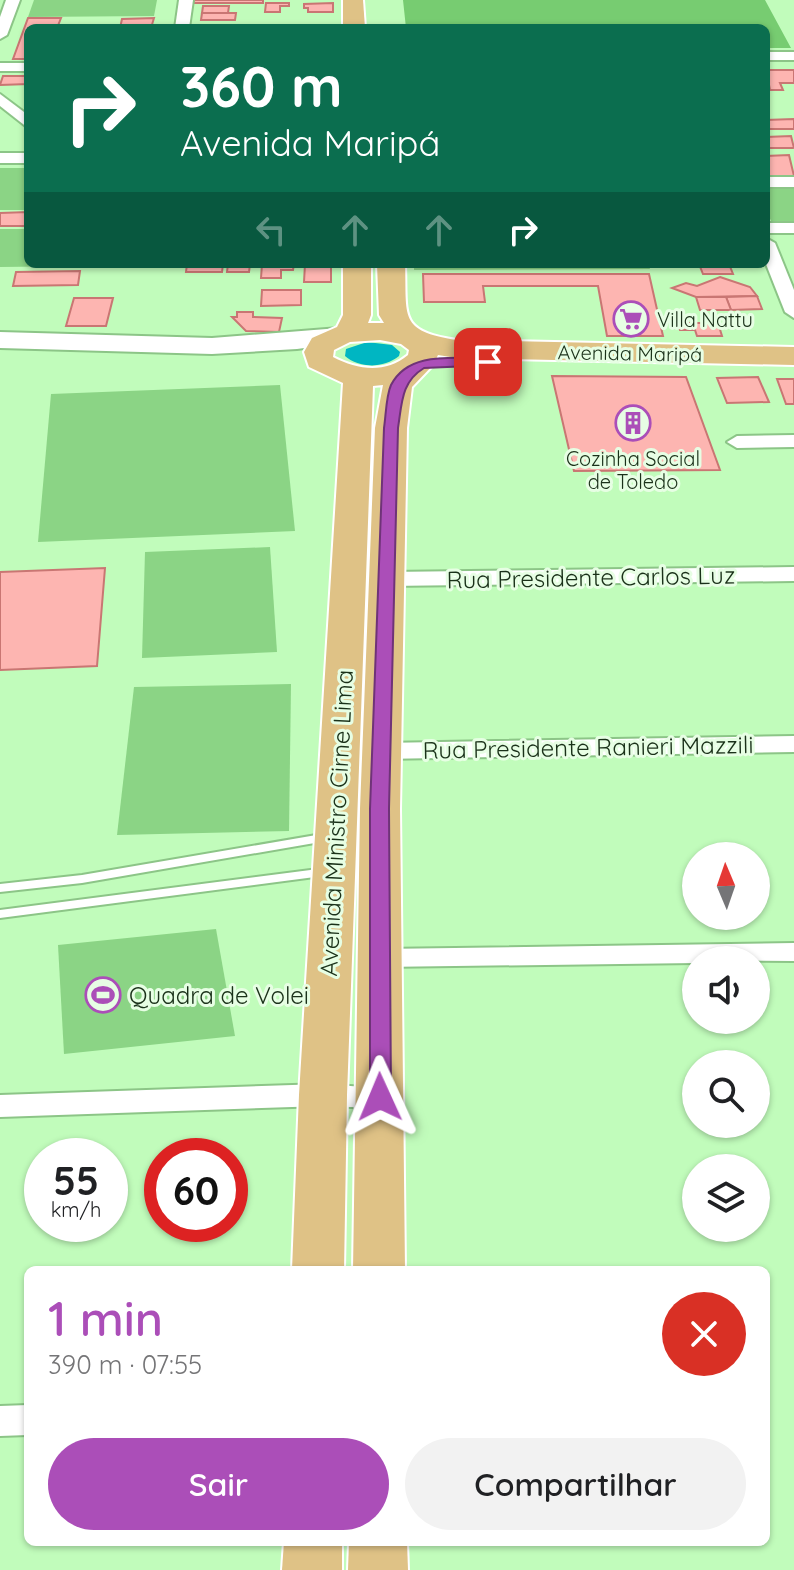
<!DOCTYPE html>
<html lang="pt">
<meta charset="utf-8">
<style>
:root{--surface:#fff;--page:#f2f2f2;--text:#202124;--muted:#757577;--accent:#ab4eb8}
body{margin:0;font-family:Quicksand,sans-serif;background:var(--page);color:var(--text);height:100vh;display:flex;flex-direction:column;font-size:30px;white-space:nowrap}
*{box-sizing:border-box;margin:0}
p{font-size:26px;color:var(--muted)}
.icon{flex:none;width:44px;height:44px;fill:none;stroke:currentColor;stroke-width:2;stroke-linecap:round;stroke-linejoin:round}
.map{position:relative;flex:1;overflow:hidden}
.panel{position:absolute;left:24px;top:1266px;width:746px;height:280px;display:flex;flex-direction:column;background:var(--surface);border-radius:12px;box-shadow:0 2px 6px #0004}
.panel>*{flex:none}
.banner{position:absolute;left:24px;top:24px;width:746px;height:244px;border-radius:12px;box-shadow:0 2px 6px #0004;background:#0b6e4f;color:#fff;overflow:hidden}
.needle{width:52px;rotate:358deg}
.buttons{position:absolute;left:682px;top:842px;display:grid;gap:16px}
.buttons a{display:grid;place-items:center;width:88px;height:88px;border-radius:50%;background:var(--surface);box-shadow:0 2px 6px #0004;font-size:40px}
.speed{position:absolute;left:24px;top:1138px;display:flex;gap:16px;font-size:40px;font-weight:700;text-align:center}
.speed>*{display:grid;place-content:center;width:104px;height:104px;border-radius:50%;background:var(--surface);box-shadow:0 2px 6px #0004;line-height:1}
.speed small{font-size:20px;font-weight:400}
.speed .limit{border:12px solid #d22;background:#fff;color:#111}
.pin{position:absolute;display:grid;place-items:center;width:68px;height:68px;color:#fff;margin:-34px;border-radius:16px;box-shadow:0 4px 12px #0006}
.me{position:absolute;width:88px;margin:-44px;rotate:359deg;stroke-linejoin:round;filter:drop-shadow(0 0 6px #0008)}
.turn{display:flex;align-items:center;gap:28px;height:168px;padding:0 24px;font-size:36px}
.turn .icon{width:104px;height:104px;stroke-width:2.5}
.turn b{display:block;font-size:56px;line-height:68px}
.lanes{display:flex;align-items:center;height:76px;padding:0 24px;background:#0003;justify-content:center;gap:40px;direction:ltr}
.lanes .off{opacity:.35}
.round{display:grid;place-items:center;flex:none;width:84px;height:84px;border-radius:42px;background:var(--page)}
.overview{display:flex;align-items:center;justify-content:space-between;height:136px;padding:0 24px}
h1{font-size:48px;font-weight:600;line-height:60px;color:var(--accent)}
.button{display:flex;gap:16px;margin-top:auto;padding:16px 24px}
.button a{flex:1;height:92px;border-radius:48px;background:var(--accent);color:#fff;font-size:32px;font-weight:600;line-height:92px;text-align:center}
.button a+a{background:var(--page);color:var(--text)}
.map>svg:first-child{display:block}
</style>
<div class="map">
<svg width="794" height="1570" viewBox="0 0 794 1570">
<rect width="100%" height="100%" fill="#c1fcbb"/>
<g fill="#8bd485">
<path d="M34,0H157L154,16L28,17Z"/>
<rect x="0" y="168" width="28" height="42"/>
<path d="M766,186H794V223H772L766,210Z"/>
<path d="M0,229H28V264H86V266L0,267Z"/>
<path d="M414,264H648L650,269L414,270Z"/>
<path d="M280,385L295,531L38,542L51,394Z"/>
<path d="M270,547L277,652L142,658L145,552Z"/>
<path d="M291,684L289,831L117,835L134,687Z"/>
<path d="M216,929L235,1036L64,1054L58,945Z"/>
</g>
<path fill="#77cc71" d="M403,0H765L791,48H766V28H406Z"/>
<path fill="#00b6c2" d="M367,342L392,345L400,352L399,356C384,368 360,369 345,356L346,349Z"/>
<g fill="#fdb5b1" stroke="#c97673" stroke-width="2">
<rect x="194" y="0" width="69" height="3"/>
<path d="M266,3H289V6H280V12H265Z"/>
<path d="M333,3V12H308V8H304V4Z"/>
<path d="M203,6H229L228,13H202Z"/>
<path d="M202,13H236L235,20H201Z"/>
<path d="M28,18H61L57,28H28V59H13Z"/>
<path d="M154,18L151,28H120L122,19Z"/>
<path d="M766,70H794V83H780L783,90H770Z"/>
<path d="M3,76H28V84L0,85Z"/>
<path d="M794,119V129H766V120Z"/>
<path d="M791,136L794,148H766V137Z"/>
<path d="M789,155L794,176H766V156Z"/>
<path d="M28,212V226H0V213Z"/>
<path d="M187,264H223L222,272H186Z"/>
<path d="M228,264H250L249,272H227Z"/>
<path d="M262,264H294L293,270H281V278H261Z"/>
<path d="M305,264H331V282H304Z"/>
<path d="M699,264H729L733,274H703Z"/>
<path d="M80,271L78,285L13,286L16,272Z"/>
<path d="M423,274H649L663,336H607L598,286H483L485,302H424Z"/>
<path d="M720,277L750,287L757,296L696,297L672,288L686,283L697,286Z"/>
<path d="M262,290H301V305L261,306Z"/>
<path d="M757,296L762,309L731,310L726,297Z"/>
<path d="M696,297H726L731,310H700Z"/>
<path d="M74,298H113L106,326H66Z"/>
<path d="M237,312H253V317L282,318L279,332L246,331L232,317H237Z"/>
<path d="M678,323H718L722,336H697L695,330H680Z"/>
<path d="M552,376L686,377L720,470L574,471Z"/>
<path d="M758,377L769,402L727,403L717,378Z"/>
<path d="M777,379H794V404H786Z"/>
<path d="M105,568L97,666L0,670V572Z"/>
</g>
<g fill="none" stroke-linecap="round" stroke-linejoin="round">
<defs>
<g id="lane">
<path d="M328,833L332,834L334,837L332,840L82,883L0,892V884L82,875Z"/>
<path d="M326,868L330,869L332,872L330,875L0,918V910Z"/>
</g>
<g id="street">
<path d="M6,0H20L7,35L0,39V17Z"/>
<path d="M179,0H193L189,28H175Z"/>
<rect x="766" y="52" width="28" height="8"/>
<rect x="0" y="63" width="28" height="8"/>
<path d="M0,94L28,115V128L0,106Z"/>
<rect x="0" y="153" width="28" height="10"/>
<rect x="766" y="177" width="28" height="10"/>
<rect x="766" y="223" width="28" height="10"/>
<path d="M766,238L775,243L794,290V318L785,312L766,264Z"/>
<path d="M794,435V447L737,448L727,442L737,436Z"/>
<path d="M794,567V581L388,586L380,584L377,579L380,574L388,572Z"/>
<path d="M794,736V752L382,759L373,756L369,751L373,746L382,743Z"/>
<path d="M794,943V961L696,960V963L381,967L371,965L367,958L371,951L381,949Z"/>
<path d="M323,1084L391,1089L396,1097L391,1105L380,1108L323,1106L0,1117V1095Z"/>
<path d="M28,1405V1435L0,1436V1406Z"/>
</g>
<path id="secondary" d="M339,328L348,330L352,336L348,342L297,349L212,354L0,348V332L212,338Z"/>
<g id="primary">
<path d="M343,0H363L365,28H343Z"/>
<path d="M343,264H371V315L368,323H384L379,315L377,264H405C407,317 398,331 457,340L794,347V365L457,358L438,355L433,365L412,387L407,428L400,809L405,1270H353L360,809L375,428L383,385L373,386L347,1095L344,1270H292L299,1095L343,383L309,367L304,352L312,338L337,327L343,315ZM380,340L401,344L409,350L408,355C385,374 358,370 333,357L334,350L350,342Z"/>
<path d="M284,1542H342V1570H282Z"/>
<path d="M349,1542H407L408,1570H348Z"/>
</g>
</defs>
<use href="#lane" stroke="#8cc587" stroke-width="4"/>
<use href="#street" stroke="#8cc587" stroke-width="4"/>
<use href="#secondary" stroke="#8cc587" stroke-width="4"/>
<use href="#primary" stroke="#fff" stroke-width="4"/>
<use href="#lane" fill="#fff" fill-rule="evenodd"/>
<use href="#street" fill="#fff" fill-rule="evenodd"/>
<use href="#secondary" fill="#fff" fill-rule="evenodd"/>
<use href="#primary" fill="#dfc286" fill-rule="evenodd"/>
</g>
<path fill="#ab4eb8" stroke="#6f3378" stroke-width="2" d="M488,358L493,359V365L424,368C401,382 402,403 398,428L389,809L391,1097L388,1102H373L370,1097V809L384,428C386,415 386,396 391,385C409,350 455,359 488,358Z"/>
<defs>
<symbol id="supermarket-ring" viewBox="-11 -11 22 22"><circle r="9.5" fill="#e7fee4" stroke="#ab4eb8" stroke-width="1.5"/><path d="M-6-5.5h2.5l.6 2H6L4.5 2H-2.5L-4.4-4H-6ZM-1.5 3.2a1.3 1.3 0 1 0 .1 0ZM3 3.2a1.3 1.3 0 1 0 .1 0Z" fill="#ab4eb8"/></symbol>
<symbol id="building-ring" viewBox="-11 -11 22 22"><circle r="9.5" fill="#e7fee4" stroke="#ab4eb8" stroke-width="1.5"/><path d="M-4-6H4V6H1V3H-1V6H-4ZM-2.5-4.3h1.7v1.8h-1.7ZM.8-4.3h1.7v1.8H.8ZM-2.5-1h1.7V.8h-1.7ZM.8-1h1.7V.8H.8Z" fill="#ab4eb8"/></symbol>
<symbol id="stadium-ring" viewBox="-11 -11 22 22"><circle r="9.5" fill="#e7fee4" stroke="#ab4eb8" stroke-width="1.5"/><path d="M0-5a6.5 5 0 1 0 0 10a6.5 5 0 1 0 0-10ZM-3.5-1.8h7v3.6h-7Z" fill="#ab4eb8"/></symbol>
</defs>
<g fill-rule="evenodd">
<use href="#supermarket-ring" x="611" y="299" width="40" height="40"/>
<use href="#building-ring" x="613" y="403" width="40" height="40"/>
<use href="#stadium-ring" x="83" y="975" width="40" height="40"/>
</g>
<g text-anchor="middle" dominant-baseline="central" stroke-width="6" stroke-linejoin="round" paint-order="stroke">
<g font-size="20" fill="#1a3119" stroke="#e7fee4" text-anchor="start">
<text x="657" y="319">Villa Nattu</text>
<text x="633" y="458" text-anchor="middle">Cozinha Social<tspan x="633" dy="23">de Toledo</tspan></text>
</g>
<g font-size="20" fill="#1a3119" stroke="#e7fee4">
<text transform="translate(630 353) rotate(1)">Avenida Maripá</text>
</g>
<g font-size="24" fill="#1a3119" stroke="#e7fee4">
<text transform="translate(591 577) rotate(-1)">Rua Presidente Carlos Luz</text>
<text transform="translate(588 747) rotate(-1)">Rua Presidente Ranieri Mazzili</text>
<text transform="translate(336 823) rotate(-87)">Avenida Ministro Cirne Lima</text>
</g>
<g font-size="24" fill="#1a3119" stroke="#e7fee4" text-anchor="start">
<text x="129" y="995">Quadra de Volei</text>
</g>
</g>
</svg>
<div class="buttons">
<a><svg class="needle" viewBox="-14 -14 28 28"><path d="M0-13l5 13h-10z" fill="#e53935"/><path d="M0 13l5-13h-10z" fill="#757577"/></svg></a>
<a><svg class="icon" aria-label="sound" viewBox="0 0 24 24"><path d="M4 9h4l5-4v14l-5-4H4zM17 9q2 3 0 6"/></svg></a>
<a><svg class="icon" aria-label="search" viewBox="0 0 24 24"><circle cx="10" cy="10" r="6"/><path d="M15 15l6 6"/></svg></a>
<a><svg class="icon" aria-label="layers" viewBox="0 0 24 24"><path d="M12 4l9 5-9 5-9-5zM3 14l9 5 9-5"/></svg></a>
</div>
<div class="speed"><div>55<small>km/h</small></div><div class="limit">60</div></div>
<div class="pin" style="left:488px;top:362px;background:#d93025"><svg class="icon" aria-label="arrive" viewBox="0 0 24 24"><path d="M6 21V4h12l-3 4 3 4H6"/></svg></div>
<svg class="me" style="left:380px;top:1097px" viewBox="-20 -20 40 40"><path d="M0-17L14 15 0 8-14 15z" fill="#ab4eb8" stroke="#fff" stroke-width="4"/></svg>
<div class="banner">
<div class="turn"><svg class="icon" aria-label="right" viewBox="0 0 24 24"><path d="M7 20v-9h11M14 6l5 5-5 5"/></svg><div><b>360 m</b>Avenida Maripá</div></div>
<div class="lanes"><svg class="icon off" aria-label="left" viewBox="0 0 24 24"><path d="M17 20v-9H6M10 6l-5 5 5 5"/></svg><svg class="icon off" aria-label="ahead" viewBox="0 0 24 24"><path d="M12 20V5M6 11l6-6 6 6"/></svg><svg class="icon off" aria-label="ahead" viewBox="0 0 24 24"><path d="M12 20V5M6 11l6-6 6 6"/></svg><svg class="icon" aria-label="right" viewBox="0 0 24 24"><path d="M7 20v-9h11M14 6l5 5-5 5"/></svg></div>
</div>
<section class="panel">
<div class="overview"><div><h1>1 min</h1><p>390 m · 07:55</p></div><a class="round" style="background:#d93025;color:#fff"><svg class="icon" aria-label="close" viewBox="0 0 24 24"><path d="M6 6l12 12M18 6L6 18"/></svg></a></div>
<div class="button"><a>Sair</a><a>Compartilhar</a></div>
</section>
</div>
